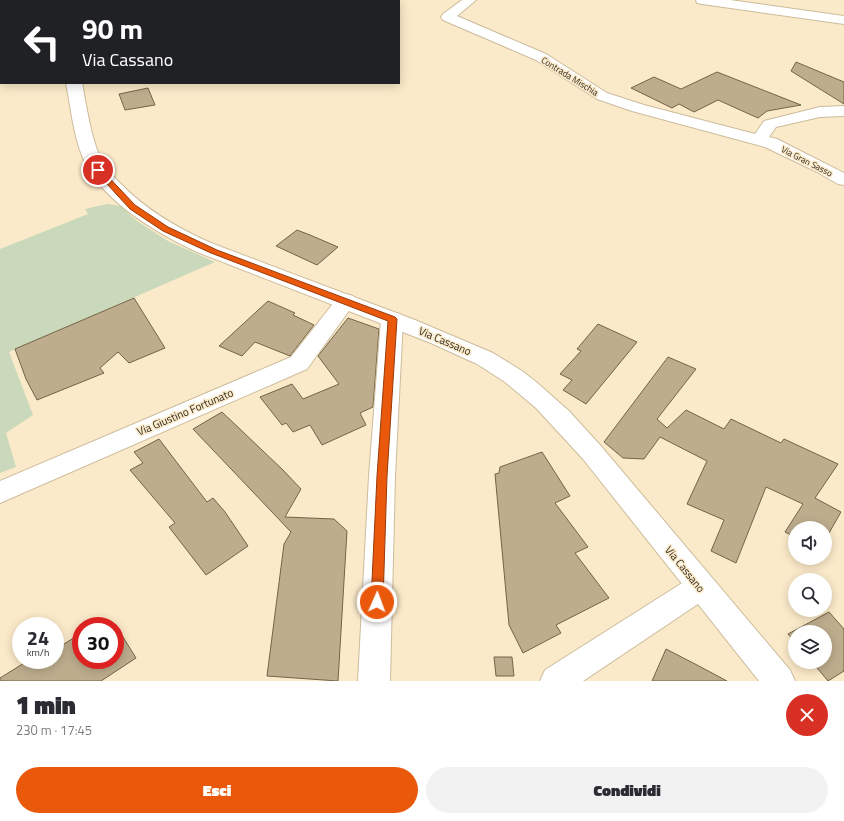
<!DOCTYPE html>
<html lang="it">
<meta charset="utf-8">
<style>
:root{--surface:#fff;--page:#f2f2f3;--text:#2b2b33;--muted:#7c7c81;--accent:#ea580c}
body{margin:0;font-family:"Titillium Web",sans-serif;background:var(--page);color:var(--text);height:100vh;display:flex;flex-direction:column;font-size:15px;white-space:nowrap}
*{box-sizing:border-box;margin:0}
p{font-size:13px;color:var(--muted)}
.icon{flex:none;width:22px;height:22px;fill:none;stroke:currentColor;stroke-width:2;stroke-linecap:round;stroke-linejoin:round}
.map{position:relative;height:681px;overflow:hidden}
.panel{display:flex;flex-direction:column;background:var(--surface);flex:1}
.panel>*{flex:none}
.top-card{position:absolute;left:0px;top:0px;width:400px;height:84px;box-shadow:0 2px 10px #0003;background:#202124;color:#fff;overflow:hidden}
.buttons{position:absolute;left:788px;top:521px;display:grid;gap:8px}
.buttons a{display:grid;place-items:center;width:44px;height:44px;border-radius:50%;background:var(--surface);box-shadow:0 2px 10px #0003;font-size:20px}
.speed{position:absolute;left:12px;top:617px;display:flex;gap:8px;font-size:20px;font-weight:700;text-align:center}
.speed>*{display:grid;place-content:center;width:52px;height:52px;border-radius:50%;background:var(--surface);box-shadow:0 2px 10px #0003;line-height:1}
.speed small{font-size:10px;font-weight:400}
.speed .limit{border:6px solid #d22;background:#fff;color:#111}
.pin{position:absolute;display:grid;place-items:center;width:34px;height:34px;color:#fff;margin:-17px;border:2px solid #fff;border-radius:50%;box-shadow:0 1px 4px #0007}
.me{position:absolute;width:44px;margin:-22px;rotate:2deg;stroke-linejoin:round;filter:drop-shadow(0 0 3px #0008)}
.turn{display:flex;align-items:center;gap:14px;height:84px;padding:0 16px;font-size:18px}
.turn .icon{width:52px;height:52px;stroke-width:2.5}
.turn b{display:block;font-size:28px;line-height:34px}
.round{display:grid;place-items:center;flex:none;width:42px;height:42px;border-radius:21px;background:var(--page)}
.summary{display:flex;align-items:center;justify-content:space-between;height:68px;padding:0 16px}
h1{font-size:24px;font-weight:800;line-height:30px}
.primary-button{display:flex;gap:8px;margin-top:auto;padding:8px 16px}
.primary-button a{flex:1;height:46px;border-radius:24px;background:var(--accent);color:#fff;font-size:16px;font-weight:800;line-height:46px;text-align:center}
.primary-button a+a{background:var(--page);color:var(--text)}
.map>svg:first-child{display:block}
</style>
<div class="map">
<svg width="844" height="681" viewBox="0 0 844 681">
<rect width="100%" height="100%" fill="#fbeac9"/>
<path fill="#cad9bb" d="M107,204L120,206L137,221L168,241L215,262L9,352L33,415L6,433L16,467L0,473V249L88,214L85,209Z"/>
<g fill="#bdad8d" stroke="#736447">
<path d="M796,62L844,82V104L791,71Z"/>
<path d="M717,72L801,105L767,111L758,118L718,100L694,112L679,104L672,108L631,88L654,77L681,89Z"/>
<path d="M148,88L155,105L125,110L119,94Z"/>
<path d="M297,230L310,235L338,247L317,265L276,246Z"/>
<path d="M134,298L165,348L129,363L118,352L100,368L104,373L37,400L26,379L15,349Z"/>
<path d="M268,301L295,313L293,315L314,325L290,356L255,342L242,356L219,346Z"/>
<path d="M348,318L379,329L373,407L360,413L366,425L322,445L310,425L293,432L286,423L282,425L260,397L292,384L303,399L339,384L318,356Z"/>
<path d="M598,324L637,342L586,404L563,390L572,380L560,374L581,351L577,349Z"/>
<path d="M668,357L696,369L657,419L667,428L686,410L724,429L731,419L781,443L784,439L838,464L815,498L841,512L825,540V528H795V537L785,532L803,504L766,487L736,563L711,551L724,520L687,504L707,461L660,437L644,459L623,458L604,442Z"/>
<path d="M222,412L283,470L301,489L285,517L334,519L347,531L338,681L267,676L284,544L291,532L193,429Z"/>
<path d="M159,439L207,502L213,498L225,512L248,546L206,575L169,527L175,523L130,470L143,463L134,452Z"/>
<path d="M542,452L570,496L555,503L588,547L575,553L609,598L556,625L561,633L523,653L509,625L495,474L499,473L500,467Z"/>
<path d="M829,612L844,629V671L828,681L812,662H825V632H795V642L788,634Z"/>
<path d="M115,624L136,658L101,681H0V678L29,660H55V650L81,633V660H115Z"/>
<path d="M666,649L697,665L727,681H652Z"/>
<path d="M494,657H512L514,676H496Z"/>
</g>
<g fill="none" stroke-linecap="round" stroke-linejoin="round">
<defs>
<g id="street">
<path d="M462,0H476L457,16L546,54L607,93L644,105L755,134L764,121L820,107L844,106V116L820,117L776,127L769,137L777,139L844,173V185L838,184L817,172L765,147L632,111L597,99L536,60L443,20L441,17L443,14Z"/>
<path d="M346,294L353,296L356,301L307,369L0,503V481L291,357L339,296Z"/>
<path d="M392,312L400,314L403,319L395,476L390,681H358L369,476L381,319L384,314Z"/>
<path d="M700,574L710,578L714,587L710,596L583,681H540L545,670L690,578Z"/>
</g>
<g id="secondary">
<path d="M26,0H39L40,1H26Z"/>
<path d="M62,0H83L84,1H62Z"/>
<path d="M115,0H136L114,1Z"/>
<path d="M696,0H730L844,16V24L702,4L697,3Z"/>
<path d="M66,83H82C87,108 90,134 100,157C104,168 112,175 120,183C146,210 177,228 211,243L415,320L493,353L522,371L535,381L569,411L600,445L790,670L795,681H759L583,459L536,408L505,382L477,364L431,343L197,252C157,233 101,201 83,158C73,134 71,108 66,83Z"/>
</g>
</defs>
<use href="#street" stroke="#ccbc9c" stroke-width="2"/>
<use href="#secondary" stroke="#ccbc9c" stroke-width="2"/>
<use href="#street" fill="#fff" fill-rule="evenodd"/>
<use href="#secondary" fill="#fff" fill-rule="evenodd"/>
</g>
<path fill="#ea580c" stroke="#983908" d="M95,168H100L135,205L168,227L217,250L395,317L397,319L387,476L383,602L381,606L377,608L373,606L371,602L377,476L388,321L211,253L163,231L130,209L95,171Z"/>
<g text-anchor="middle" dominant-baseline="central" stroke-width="3" stroke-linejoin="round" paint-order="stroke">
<g font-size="9" fill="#312a1e" stroke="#fbeac9">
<text transform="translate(570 76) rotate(32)">Contrada Mischia</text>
<text transform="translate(807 161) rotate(27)">Via Gran Sasso</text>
</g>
<g font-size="11" fill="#312a1e" stroke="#fbeac9">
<text transform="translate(445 341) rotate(23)">Via Cassano</text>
<text transform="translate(185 412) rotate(-23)">Via Giustino Fortunato</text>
<text transform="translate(685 569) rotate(51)">Via Cassano</text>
</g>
</g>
</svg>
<div class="buttons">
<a><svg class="icon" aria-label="sound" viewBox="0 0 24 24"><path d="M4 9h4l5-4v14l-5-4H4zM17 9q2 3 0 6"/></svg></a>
<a><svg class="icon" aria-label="search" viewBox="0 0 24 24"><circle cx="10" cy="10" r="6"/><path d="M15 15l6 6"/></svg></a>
<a><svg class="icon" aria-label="layers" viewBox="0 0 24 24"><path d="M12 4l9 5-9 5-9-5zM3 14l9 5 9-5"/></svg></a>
</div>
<div class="speed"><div>24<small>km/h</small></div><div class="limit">30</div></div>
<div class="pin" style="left:98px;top:170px;background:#d93025"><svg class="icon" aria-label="arrive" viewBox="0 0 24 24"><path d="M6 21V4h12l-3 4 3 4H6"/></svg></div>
<svg class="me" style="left:377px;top:602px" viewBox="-20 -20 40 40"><circle r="17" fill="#ea580c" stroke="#fff" stroke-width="3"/><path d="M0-11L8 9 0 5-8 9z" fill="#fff"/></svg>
<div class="top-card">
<div class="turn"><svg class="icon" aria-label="left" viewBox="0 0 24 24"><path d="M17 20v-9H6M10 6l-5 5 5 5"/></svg><div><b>90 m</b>Via Cassano</div></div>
</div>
</div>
<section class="panel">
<div class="summary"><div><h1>1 min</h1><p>230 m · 17:45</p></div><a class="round" style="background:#d93025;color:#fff"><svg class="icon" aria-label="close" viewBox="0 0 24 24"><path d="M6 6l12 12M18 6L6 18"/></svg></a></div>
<div class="primary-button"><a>Esci</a><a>Condividi</a></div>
</section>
